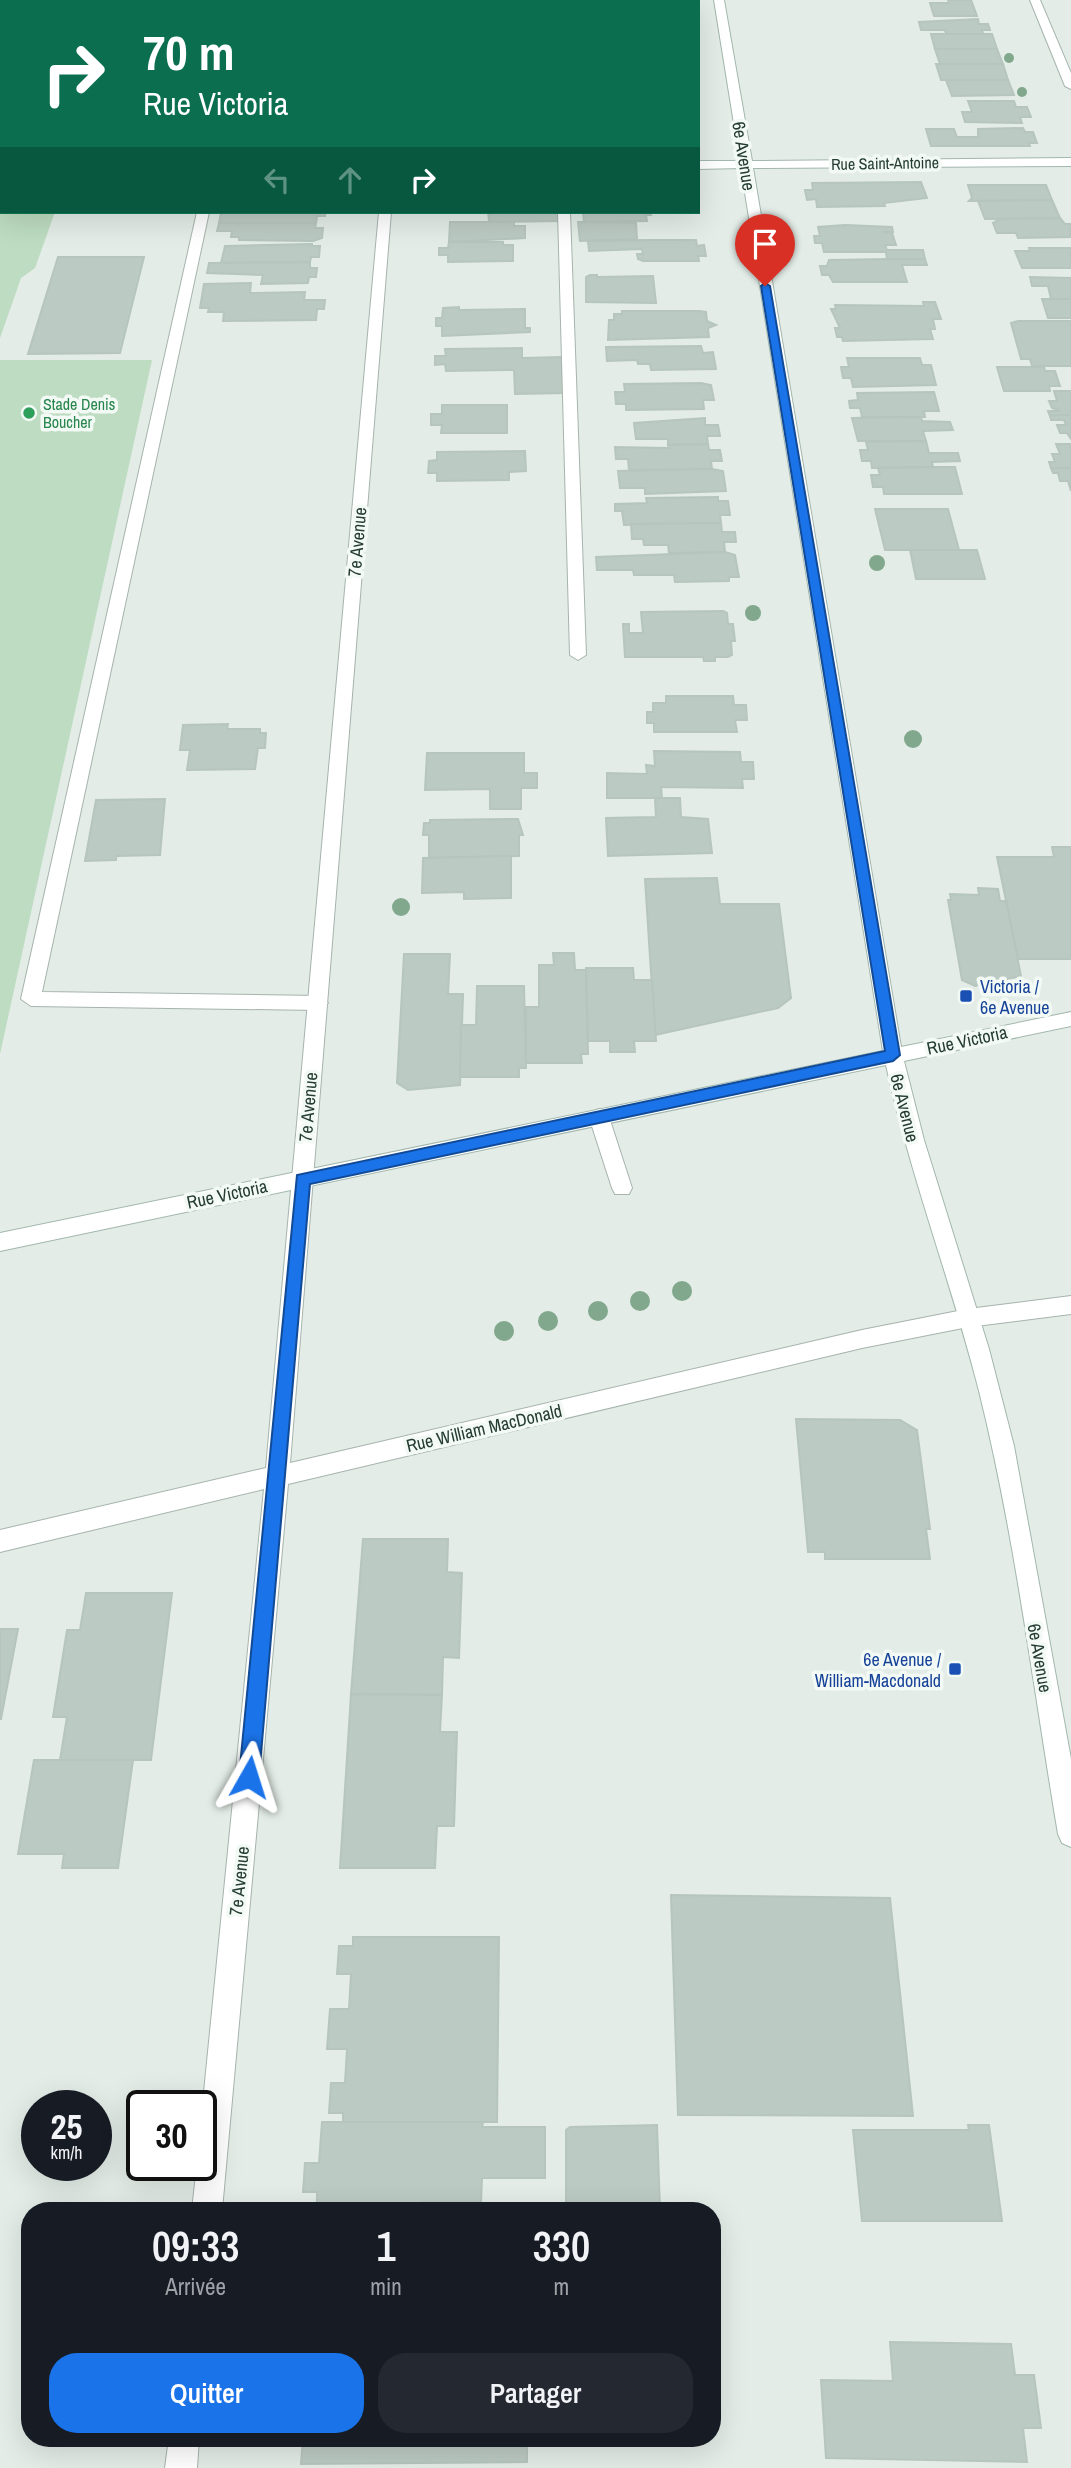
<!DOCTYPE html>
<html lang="fr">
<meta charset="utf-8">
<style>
:root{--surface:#171b24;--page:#242831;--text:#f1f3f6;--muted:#9ea1a6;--accent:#1a73e8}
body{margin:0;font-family:"Archivo Narrow",sans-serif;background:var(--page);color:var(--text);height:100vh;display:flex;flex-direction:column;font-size:26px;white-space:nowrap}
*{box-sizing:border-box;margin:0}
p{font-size:23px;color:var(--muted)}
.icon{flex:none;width:38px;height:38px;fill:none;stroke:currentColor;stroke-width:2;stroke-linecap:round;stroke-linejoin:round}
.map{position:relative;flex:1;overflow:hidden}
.drawer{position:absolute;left:21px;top:2202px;width:700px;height:245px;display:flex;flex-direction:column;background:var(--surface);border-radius:28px;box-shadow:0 7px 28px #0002}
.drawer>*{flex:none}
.banner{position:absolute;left:0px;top:0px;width:700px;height:214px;box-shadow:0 7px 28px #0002;background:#0b6e4f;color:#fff;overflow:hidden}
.speed{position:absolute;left:21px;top:2090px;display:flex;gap:14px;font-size:35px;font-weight:700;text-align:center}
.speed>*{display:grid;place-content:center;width:91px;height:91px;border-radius:50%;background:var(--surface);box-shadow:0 7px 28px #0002;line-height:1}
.speed small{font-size:18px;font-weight:400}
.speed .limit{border:4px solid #111;border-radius:10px;background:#fff;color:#111}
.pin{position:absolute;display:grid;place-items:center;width:60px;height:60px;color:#fff;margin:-72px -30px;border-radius:50% 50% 50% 0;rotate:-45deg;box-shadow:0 0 7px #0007}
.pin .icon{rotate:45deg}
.me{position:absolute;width:77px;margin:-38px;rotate:6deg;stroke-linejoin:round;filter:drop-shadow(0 0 5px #0008)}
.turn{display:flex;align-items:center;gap:24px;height:147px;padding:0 28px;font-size:32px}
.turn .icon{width:91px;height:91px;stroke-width:2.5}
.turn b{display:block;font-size:49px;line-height:60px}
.lanes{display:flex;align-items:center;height:66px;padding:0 28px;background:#0003;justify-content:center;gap:35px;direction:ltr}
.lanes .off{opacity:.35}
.eta{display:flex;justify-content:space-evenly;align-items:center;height:119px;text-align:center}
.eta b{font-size:42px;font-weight:600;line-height:49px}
.button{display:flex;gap:14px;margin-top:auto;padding:14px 28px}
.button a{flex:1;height:80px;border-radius:28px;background:var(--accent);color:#fff;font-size:28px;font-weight:600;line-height:80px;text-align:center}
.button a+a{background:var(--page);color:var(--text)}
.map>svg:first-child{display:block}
</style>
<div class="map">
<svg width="1071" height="2468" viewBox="0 0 1071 2468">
<rect width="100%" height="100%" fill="#e3ece7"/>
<g fill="#bddcc1">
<path d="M0,164L2,212H55L35,268L21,278L0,338Z"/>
<path d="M0,360H152L0,1054Z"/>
</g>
<g fill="#bbcac2" stroke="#b6c5bd" stroke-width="2">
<path d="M62,0H134L61,2Z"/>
<path d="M948,0H971L977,16H934L930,3H949Z"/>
<path d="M978,19L979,24H988L990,30H982L983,34H946L945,30H921L919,22Z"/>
<path d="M931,34H992L997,49H935Z"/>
<path d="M935,49H997L1003,64H940Z"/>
<path d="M936,64H1003L1008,80H941Z"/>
<path d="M946,80H1008L1014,95L952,96Z"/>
<path d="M968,101H1014L1016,107H1027L1031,117H1020L1022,123L965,122L962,112H972Z"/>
<path d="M1023,128L1025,132H1033L1037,143H1029L1030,146H931L926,129H954L957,137H978V129Z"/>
<path d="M921,182L927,198L884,203L885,206L817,207L816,199L807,200L805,190H813L812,183Z"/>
<path d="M968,185H1046L1052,200L969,201L972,198Z"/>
<path d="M1052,200L1060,218L985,219L978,201Z"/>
<path d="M325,212V216H317L316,223H219L221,213Z"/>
<path d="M488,212H563V221L499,222L489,221Z"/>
<path d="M583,212H650L651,215H646L647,221L584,222Z"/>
<path d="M1060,218L1065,224H1071L1070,237L1018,238L1016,233H997L993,223L1000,219Z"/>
<path d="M450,222H514V226H525V238L449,242Z"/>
<path d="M578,222L636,223L637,239L580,241Z"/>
<path d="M219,223H316L315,228H323L322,238L313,241L239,240V237H231L232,231H217Z"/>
<path d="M845,225L892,227L893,232H882L892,233L896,245H885L887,250H923L925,259H887L886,252H824L822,243H815L814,236H820L818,227Z"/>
<path d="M649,240H696L697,246L704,245L706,256H698L699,261H643L638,259L637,254H643L642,249L589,251L588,241Z"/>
<path d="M449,242H503V245H513V261L448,262V255H439V248H448Z"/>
<path d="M312,244V246H320L319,257H311L310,262L221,263L225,246Z"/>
<path d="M1029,248H1071V268H1022L1015,251H1030Z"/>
<path d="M58,257H144L120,353L28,354Z"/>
<path d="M889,259H925L927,265H902L907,282H833L829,275H822L820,266H827L829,260Z"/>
<path d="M310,262V268H317L316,277H309L308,283L261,284L263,275L207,273L209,263Z"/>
<path d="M590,275H597V277L653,276L656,303L586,302V277Z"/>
<path d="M1030,277L1071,278V299H1051L1048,286H1032Z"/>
<path d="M251,283L250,293L305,292L304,300H325L324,309H317L316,320L223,321L224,312H208L209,308H200L204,284Z"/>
<path d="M1042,299H1071V318H1048Z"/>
<path d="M923,302H935L941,319H933L935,329H930L933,339L843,341L842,337H837L835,328H840L831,309H836L835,305L924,306Z"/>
<path d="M459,307V310L525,309V328H530V332L442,336V326H436V318H442L443,308Z"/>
<path d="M622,311H699L706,312L707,321L716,325L708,328L709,337L608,340L609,320H614V314H622Z"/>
<path d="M1018,321H1071V366H1032L1030,359H1021L1011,323Z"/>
<path d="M701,346L703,353L713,352L716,369L651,370L650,364H638L637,360L607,361L606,347Z"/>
<path d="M522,348V358L562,357L564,393L515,394L514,370L446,371L445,364L435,365V356H446L445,349Z"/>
<path d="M847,358H920L922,365H931L936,385L853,387L851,378H843L841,367H849Z"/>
<path d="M997,367H1044L1045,371H1055L1060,386H1049L1050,391H1004Z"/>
<path d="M701,383L711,385L714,400H703L704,409L626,410V404H616L615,392H625L624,384Z"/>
<path d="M1054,391H1071V415L1050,416L1048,411H1061L1052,408L1049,401H1057Z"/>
<path d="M934,392L939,411H924L925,417H862L860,408H850L849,401L858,400L857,393Z"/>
<path d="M442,405H507V433H441L442,425H431V414H442Z"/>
<path d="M1062,415H1071V439L1067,433H1060L1057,425H1066L1064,420H1051L1050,416Z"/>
<path d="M921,417L922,421L950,422L953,430L923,431L926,441H858L852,418Z"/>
<path d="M705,418V425H718L720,436H707L708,444L668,445V439H636L634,423Z"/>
<path d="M926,441L929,453H958L960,461L932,462L933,467L872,468L871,461H862L860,450H868L866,442Z"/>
<path d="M708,444L709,450H720L722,461H711L712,469L629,470L628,459H616L615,447L669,448L668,445Z"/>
<path d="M1056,444H1071V468H1051L1049,462H1055L1052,454H1060Z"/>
<path d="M525,451L526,471L509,472V480L437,481V473H428L429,461L437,460V452Z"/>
<path d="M939,467H955L962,494H884L883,487H873L871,475H880L878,468Z"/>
<path d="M1051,468H1071V491L1068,481H1060L1058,473H1053Z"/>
<path d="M712,469L723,471L726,491L645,494V488H620L618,471Z"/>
<path d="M718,497V501H728L730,515H720L721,523L624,525L622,511H615V504L647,503L646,498Z"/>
<path d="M875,509H948L959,550H885Z"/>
<path d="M721,523L722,532H735L736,542H724L725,552L669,553L668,545H644L643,539H632L631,524Z"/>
<path d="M910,550H977L985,579H916Z"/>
<path d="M725,552L735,555L739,577H729V581L675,582L674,575H634L633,570H597L596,557Z"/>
<path d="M723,611L727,613L728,624H733L735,641H731L732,655L728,657H715V661H704L703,657H625L623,624H629V633H643L641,612Z"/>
<path d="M666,696H733L734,705H746L747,720H735L737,732H654V723H647V712H653V703H666Z"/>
<path d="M228,724L227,729H260V733H266L265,748H258L255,769L187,770L190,750H180L183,725Z"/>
<path d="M654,751L740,752L741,762H753L754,779H742L743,788L661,787L662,798H607V773L647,774L646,765L655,766Z"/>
<path d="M427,753H524V773H537V788H521V809H490V789L425,790Z"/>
<path d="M655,798H680L681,817L708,819L712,853L608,856L606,818L656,817Z"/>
<path d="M165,799L160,855L116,856V860L85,861L96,800Z"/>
<path d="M518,819L523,835H519V856L429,858V835H423L424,823H430V820Z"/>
<path d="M1052,847H1071V959H1018L997,857H1054Z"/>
<path d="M511,856V898L464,899V892L422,893L423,858Z"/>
<path d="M717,878L720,904H779L791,998L778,1008L655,1035L645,879Z"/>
<path d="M978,888L998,889L1000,901H1006L1021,976L975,986L962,980L948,900H951L950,894L979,895Z"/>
<path d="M553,953H574L575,970H586L588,1054H581L582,1063H526V1007H539V965H554Z"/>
<path d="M404,954H450L448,994H463L460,1085L408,1090L397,1083Z"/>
<path d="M586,968H633L634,980H652L656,1041H634L635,1052H610V1041H588Z"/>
<path d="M477,986H524L526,1068H519V1077H460L461,1025H476Z"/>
<path d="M796,1419L900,1420L917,1430L930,1529H926L930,1559H825V1552H808Z"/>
<path d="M363,1539H448L447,1572L462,1573L459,1658L443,1657L442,1695L351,1694Z"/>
<path d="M86,1593H172L151,1760H60L67,1717H53L67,1630H80Z"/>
<path d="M0,1629H18L1,1719H0Z"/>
<path d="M351,1694L442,1695L440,1732H457L454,1826H437L435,1868H340Z"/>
<path d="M34,1760H133L118,1868H62L64,1854H18Z"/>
<path d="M671,1895L890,1898L913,2116L678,2115Z"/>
<path d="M353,1937H499L497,2122H343V2113H329L331,2083H345L347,2049H327L330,2009H349L351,1974H337L339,1946H353Z"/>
<path d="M322,2122H483L482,2127H545V2178H482L481,2202H421V2210H317V2192H303L305,2163H319Z"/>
<path d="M657,2125L660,2210H566V2130L570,2127Z"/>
<path d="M968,2125H989L1002,2221H862L853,2130H969Z"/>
<path d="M890,2342L1011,2344L1015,2375H1034L1041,2428H1023L1027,2462L826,2458L821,2380L893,2381Z"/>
<path d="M303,2438H527V2462L301,2464Z"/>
</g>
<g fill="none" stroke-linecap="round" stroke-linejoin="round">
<defs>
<g id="lane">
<path d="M197,212H209L42,992L318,996L328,1003L318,1010L31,1006L21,999Z"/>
<path d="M558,212H570L586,655L578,660L570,655Z"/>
<path d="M599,1109L606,1112L609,1117L632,1188L629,1194H615L612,1188L589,1117L592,1112Z"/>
<path d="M1071,1296V1314L968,1327L960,1324L957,1318L960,1312L968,1309Z"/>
</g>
<g id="street">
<path d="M192,0H202L191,2Z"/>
<rect x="400" y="0" width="10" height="2"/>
<path d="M1030,0H1040L1071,73V89L1065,86Z"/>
<path d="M379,212H391L290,1463L862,1330L968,1309L976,1312L979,1318L976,1324L968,1327L862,1348L288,1484L222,2210H192L197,2165H201V2122L264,1489L0,1552V1530L266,1468Z"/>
<path d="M169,2438H199L197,2468H165Z"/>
</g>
<g id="secondary">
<path d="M714,0H724L752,161L1071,158V166L753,168L901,1047L1071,1012V1026L904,1061L924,1140L989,1349L1014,1446L1071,1759V1847L1062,1843L1058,1834C1033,1686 1015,1536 979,1391C951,1281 910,1175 886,1065L0,1251V1233L883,1051L741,168L698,169V161H740Z"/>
<rect x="0" y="146" width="2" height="8"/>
</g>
</defs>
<use href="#lane" stroke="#a6b4ad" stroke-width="2"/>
<use href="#street" stroke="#a6b4ad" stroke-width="2"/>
<use href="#secondary" stroke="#a2b7ad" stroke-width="2"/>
<use href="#lane" fill="#fff" fill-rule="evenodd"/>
<use href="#street" fill="#fff" fill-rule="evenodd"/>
<use href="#secondary" fill="#fff" fill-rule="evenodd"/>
</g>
<g fill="#81a88c">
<circle cx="1009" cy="58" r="5"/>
<circle cx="1022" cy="92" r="5"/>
<circle cx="877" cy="563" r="8"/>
<circle cx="753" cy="613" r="8"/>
<circle cx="913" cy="739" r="9"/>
<circle cx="401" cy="907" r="9"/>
<circle cx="682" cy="1291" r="10"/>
<circle cx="640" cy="1301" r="10"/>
<circle cx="598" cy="1311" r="10"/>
<circle cx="548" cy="1321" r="10"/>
<circle cx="504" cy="1331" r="10"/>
</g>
<path fill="#1a73e8" stroke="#114b97" stroke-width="2" d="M765,283L770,286L900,1055L893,1061L310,1184L259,1777L256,1784L249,1786L242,1784L239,1777L297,1175L885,1051L761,286Z"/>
<circle fill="#2e9e5b" stroke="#f3f9f5" stroke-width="2.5" cx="29" cy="413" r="7"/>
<g fill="#1a4fb4" stroke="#f3f9f5" stroke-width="2.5">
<rect x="959" y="989" width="14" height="14" rx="3.5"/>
<rect x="948" y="1662" width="14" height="14" rx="3.5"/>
</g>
<g text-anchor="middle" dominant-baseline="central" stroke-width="7" stroke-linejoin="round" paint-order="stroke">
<g font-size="16" fill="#243c32" stroke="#f3f9f5">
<text transform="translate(885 163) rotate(-1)">Rue Saint-Antoine</text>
</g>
<g font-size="16" fill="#27864d" stroke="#f3f9f5" text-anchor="start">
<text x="43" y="404">Stade Denis<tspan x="43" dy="18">Boucher</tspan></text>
</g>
<g font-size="18" fill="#243c32" stroke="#f3f9f5">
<text transform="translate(744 156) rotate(81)">6e Avenue</text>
<text transform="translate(357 542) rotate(-85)">7e Avenue</text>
<text transform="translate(967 1040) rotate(-12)">Rue Victoria</text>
<text transform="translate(308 1107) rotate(-85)">7e Avenue</text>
<text transform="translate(905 1108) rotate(76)">6e Avenue</text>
<text transform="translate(227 1194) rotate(-12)">Rue Victoria</text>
<text transform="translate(484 1428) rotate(-13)">Rue William MacDonald</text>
<text transform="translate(1040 1658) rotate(80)">6e Avenue</text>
<text transform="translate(239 1881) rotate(-84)">7e Avenue</text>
</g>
<g font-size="18" fill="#164399" stroke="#f3f9f5" text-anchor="start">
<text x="980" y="986">Victoria /<tspan x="980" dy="21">6e Avenue</tspan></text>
<text x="941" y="1659" text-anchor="end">6e Avenue /<tspan x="941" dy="21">William-Macdonald</tspan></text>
</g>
</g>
</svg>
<div class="speed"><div>25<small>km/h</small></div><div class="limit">30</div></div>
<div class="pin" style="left:765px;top:286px;background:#d93025"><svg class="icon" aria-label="arrive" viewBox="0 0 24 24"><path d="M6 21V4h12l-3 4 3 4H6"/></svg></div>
<svg class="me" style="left:249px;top:1777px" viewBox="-20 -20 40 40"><path d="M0-17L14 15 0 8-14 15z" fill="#1a73e8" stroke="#fff" stroke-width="4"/></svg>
<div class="banner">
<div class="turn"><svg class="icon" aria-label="right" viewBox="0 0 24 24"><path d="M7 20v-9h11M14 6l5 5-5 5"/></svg><div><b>70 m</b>Rue Victoria</div></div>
<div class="lanes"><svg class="icon off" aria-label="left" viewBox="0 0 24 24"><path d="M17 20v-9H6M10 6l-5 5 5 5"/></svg><svg class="icon off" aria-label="ahead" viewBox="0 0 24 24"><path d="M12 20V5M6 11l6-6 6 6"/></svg><svg class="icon" aria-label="right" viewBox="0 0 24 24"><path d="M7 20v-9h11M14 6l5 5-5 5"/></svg></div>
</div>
<section class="drawer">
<div class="eta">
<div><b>09:33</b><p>Arrivée</p></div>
<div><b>1</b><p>min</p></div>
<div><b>330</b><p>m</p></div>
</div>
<div class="button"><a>Quitter</a><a>Partager</a></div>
</section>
</div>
